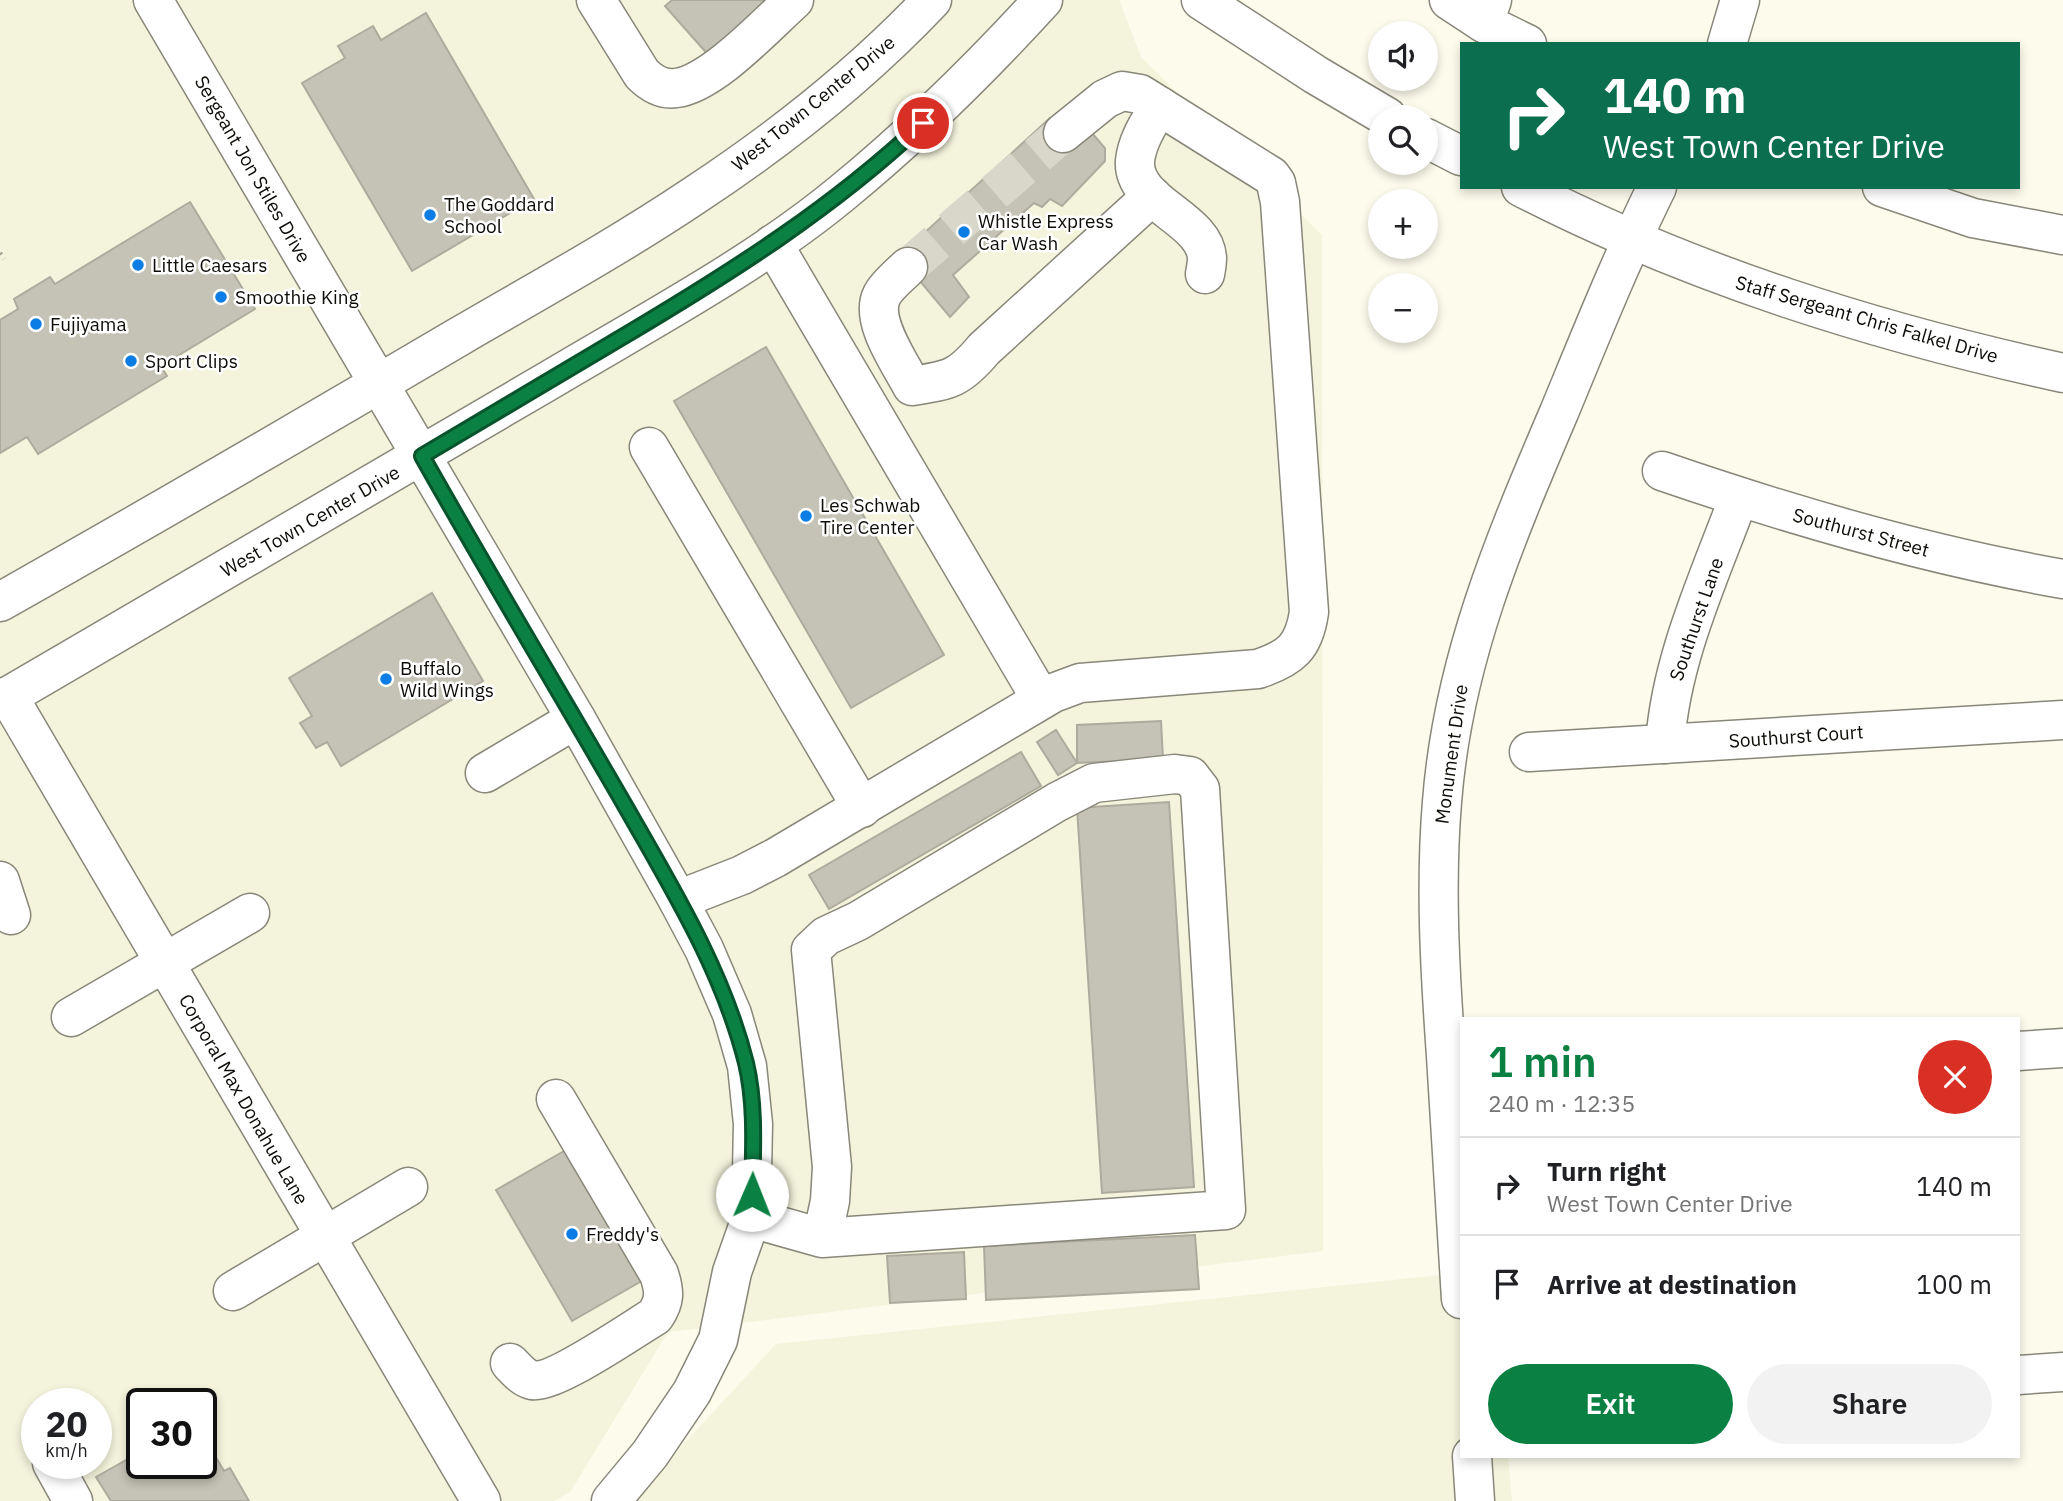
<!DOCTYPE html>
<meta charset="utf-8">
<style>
:root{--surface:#fff;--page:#f2f2f2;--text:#202124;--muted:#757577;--line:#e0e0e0;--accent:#0b8043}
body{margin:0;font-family:"IBM Plex Sans",sans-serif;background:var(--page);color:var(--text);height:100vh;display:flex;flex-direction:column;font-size:26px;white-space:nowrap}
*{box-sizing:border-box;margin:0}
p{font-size:23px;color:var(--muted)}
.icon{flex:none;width:38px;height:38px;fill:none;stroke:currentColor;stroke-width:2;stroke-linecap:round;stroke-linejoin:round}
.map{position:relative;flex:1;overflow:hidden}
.panel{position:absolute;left:1460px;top:1017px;width:560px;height:441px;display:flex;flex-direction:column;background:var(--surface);border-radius:0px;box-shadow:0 4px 10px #0003}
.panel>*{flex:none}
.banner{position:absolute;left:1460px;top:42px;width:560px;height:147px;border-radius:0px;box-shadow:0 4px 10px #0003;background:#0b6e4f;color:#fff;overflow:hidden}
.controls{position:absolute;left:1368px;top:21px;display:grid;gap:14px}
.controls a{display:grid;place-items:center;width:70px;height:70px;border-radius:50%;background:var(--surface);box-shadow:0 4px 10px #0003;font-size:35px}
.speed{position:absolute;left:21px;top:1388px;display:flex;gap:14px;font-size:35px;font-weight:700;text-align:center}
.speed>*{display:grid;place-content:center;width:91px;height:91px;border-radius:50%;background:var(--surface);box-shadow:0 4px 10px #0003;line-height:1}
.speed small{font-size:18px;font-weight:400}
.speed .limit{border:4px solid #111;border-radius:10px;background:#fff;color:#111}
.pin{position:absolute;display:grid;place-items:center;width:60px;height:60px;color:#fff;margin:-30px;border:4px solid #fff;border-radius:50%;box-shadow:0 2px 7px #0007}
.me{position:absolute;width:77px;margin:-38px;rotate:1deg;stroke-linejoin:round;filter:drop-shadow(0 0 5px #0008)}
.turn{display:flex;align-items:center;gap:24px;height:147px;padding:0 28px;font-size:32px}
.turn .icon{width:91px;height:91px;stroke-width:2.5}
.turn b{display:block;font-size:49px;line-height:60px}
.round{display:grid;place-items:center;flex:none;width:74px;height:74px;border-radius:37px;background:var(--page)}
.headline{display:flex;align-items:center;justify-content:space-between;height:119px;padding:0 28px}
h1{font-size:42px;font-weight:600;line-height:52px;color:var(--accent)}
.cta{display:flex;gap:14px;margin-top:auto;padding:14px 28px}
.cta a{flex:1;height:80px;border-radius:42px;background:var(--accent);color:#fff;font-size:28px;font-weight:600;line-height:80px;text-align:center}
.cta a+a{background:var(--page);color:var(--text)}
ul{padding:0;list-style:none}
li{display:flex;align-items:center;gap:21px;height:98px;padding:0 28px;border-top:2px solid var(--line)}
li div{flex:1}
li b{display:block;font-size:26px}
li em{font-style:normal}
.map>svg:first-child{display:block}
</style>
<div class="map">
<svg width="2063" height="1501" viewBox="0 0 2063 1501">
<rect width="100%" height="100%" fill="#fcfbec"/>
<g fill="#f4f3dc" fill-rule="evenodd">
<path d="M0,0H1119L1141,57L1322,235L1323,1251L668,1332L570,1492L554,1501H0ZM37,1404H96V1463H37ZM142,1404H201V1463H142Z"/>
<path d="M1461,1273V1456H1508L1512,1501H631L776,1344Z"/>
</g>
<g fill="#c4c3b5" stroke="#acab9d" stroke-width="2">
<path d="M672,0H783L711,58L665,6Z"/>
<path d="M426,13L534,199L412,271L302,83L345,58L338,46L373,26L381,40Z"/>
<path d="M1050,118L1071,143L1092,133L1105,148V161L1062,206L1050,199L1042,207L1034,203L953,275L969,297L950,317L899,256Z"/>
<path d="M190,202L255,309L161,366L167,376L38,454L27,437L0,453V320L18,309L14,299L50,277L55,284Z"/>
<path d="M766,347L944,655L851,708L674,401Z"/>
<path d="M432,593L483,681L341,766L327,742L316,748L300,723L312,716L289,678Z"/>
<path d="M1161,721L1163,759L1077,763V725Z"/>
<path d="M1056,730L1077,763L1058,775L1037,742Z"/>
<path d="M1021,752L1041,786L829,909L809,875Z"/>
<path d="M1169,802L1194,1187L1102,1193L1077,808Z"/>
<path d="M571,1147L647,1278L572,1321L496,1190Z"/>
<path d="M1195,1235L1199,1289L986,1300L984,1246Z"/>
<path d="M964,1252L966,1299L890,1303L887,1256Z"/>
<path d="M201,1432L224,1471L230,1468L249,1501H111L96,1477L142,1451V1463H201Z"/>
</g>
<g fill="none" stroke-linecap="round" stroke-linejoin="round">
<path stroke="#d8d7ca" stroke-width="38" stroke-dasharray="38 19" stroke-linecap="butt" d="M908,267L1063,133"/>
<defs>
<g id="minor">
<path d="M153,0L576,719L678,900L704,949L732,1014L747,1066L753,1124L751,1218L732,1272L718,1340L692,1392L650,1454L611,1501"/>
<path d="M596,0L642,74C651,83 663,90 676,88C712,84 766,25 794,0"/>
<path d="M1201,0L1316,75L1387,117"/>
<path d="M1449,0L1484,23"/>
<path d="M1492,0L1484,23L1527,44"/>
<path d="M1727,44L1740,0"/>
<path d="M1159,106C1149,123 1137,141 1135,161C1132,204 1205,218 1207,258C1207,263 1206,269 1205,274"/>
<path d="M1426,138L1461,156"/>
<path d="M1521,187C1692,275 1876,332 2063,373"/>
<path d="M1882,187L1973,218L2063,235"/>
<path d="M773,244L1041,699"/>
<path d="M908,267C900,275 887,285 882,295C869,320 900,363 912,386C950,380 959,379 984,349L1152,196"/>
<path d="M649,447L862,808"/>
<path d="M1662,471C1793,516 1926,555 2063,579"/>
<path d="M0,602C154,515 307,426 460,336C539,290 619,246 695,195C780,139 862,74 932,0"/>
<path d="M8,696L481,1501"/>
<path d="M0,701C182,593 366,489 548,381C645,323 755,265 842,193C914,134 980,69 1043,0"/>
<path d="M1665,744C1671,658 1709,578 1739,497"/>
<path d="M1529,752L2063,720"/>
<path d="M485,773L576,719"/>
<path d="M0,881L11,915"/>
<path d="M678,900L742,875L775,858L1053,693L1080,683L1258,669C1291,658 1304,647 1309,612L1280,202L1276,183L1271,176L1140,94L1122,91L1105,99L1063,133"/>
<path d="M71,1017L250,913"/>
<path d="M2018,1051L2063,1048"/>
<path d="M751,1218L822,1238L1226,1210L1200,789L1190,776L1175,774L1094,783L1057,802L858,921L826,936L811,950L832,1167L830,1201L822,1238"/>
<path d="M233,1291L408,1187"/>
<path d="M1461,1299C1456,1218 1451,1137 1446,1056C1440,971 1435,886 1442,802C1453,660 1505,539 1560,410C1591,335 1621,260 1657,187"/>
<path d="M510,1363C516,1369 523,1378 532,1380C554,1384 632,1330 655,1316C665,1301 665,1292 659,1274L556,1099"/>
<path d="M2018,1375L2063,1372"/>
<path d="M1472,1456L1475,1501"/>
<path d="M52,1463L73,1501"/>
</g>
</defs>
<use href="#minor" stroke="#888779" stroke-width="41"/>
<path stroke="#9e9d92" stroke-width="4.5" stroke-dasharray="2 5" stroke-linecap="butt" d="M0,253L4,259"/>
<use href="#minor" stroke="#fff" stroke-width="38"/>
</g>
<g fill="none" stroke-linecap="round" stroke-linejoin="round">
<defs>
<path id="route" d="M752,1195C753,1151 756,1105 746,1063C723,971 673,890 627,809C559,691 489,575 422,456C489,416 557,376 624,336C730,273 833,208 923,123"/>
</defs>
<use href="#route" stroke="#07532c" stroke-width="18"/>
<use href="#route" stroke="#0b8043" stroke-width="12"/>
</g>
<g fill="#0b7de4" stroke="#fff" stroke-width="2.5">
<circle cx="430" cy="215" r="7"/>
<circle cx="964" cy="232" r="7"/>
<circle cx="138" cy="265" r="7"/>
<circle cx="221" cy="297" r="7"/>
<circle cx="36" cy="324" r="7"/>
<circle cx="131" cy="361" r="7"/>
<circle cx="806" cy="516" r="7"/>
<circle cx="386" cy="679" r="7"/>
<circle cx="572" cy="1234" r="7"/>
</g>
<g text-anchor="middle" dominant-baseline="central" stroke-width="5" stroke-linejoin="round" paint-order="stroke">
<g font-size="19" fill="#0d0c07" stroke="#fff">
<text transform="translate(813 103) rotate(-39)">West Town Center Drive</text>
<text transform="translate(253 169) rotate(60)">Sergeant Jon Stiles Drive</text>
<text transform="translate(1867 319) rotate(16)">Staff Sergeant Chris Falkel Drive</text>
<text transform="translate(310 521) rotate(-30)">West Town Center Drive</text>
<text transform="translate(1861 532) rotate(15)">Southurst Street</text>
<text transform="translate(1696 619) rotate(-71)">Southurst Lane</text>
<text transform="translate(1796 736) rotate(-4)">Southurst Court</text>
<text transform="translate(1451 754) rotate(-82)">Monument Drive</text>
<text transform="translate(244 1099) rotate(60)">Corporal Max Donahue Lane</text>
</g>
<g font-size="19" fill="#0d0c07" stroke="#fff" text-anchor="start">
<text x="444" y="204">The Goddard<tspan x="444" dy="22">School</tspan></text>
<text x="978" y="221">Whistle Express<tspan x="978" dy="22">Car Wash</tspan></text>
<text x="152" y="265">Little Caesars</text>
<text x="235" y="297">Smoothie King</text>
<text x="50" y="324">Fujiyama</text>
<text x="145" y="361">Sport Clips</text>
<text x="820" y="505">Les Schwab<tspan x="820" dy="22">Tire Center</tspan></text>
<text x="400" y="668">Buffalo<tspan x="400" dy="22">Wild Wings</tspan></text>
<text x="586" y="1234">Freddy's</text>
</g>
</g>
</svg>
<div class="controls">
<a><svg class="icon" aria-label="sound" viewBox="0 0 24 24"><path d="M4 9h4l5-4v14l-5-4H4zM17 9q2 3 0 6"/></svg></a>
<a><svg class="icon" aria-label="search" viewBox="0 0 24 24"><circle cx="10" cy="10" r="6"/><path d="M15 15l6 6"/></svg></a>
<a>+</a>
<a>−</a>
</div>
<div class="speed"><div>20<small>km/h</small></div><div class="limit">30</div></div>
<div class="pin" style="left:923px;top:123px;background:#d93025"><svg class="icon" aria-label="arrive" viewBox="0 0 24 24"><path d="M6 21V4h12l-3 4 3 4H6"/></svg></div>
<svg class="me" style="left:752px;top:1195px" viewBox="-20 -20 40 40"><circle r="19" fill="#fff"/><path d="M0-13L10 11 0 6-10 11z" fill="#0b8043"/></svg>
<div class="banner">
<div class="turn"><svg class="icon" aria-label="right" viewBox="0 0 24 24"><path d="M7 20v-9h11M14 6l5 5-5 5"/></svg><div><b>140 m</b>West Town Center Drive</div></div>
</div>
<section class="panel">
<div class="headline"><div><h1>1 min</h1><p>240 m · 12:35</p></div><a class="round" style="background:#d93025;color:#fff"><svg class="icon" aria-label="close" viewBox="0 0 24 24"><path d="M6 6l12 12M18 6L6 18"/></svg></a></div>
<ul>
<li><svg class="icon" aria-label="right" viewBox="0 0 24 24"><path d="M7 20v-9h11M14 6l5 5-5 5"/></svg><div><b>Turn right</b><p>West Town Center Drive</p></div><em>140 m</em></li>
<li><svg class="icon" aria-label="arrive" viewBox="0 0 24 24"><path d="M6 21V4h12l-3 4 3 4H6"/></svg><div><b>Arrive at destination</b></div><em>100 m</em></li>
</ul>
<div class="cta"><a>Exit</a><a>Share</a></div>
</section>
</div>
